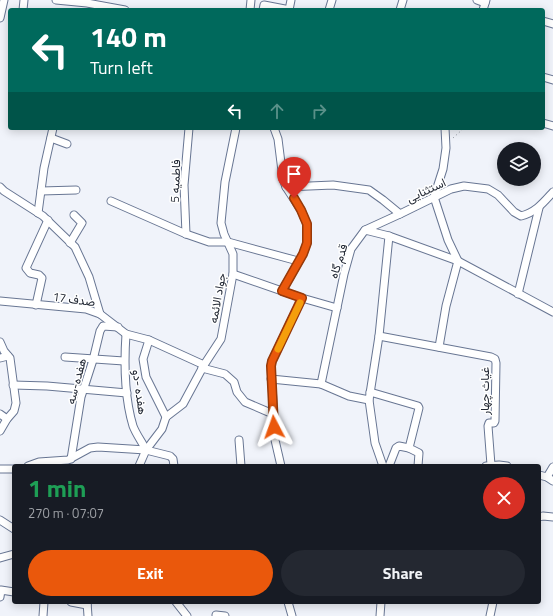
<!DOCTYPE html>
<meta charset="utf-8">
<style>
:root{--surface:#171b24;--page:#242831;--text:#f1f3f6;--muted:#9ea1a6;--accent:#ea580c}
body{margin:0;font-family:"Titillium Web",Vazirmatn,sans-serif;background:var(--page);color:var(--text);height:100vh;display:flex;flex-direction:column;font-size:15px;white-space:nowrap}
*{box-sizing:border-box;margin:0}
p{font-size:13px;color:var(--muted)}
.icon{flex:none;width:22px;height:22px;fill:none;stroke:currentColor;stroke-width:2;stroke-linecap:round;stroke-linejoin:round}
.map{position:relative;flex:1;overflow:hidden}
.sheet{position:absolute;left:12px;top:464px;width:529px;height:140px;display:flex;flex-direction:column;background:var(--surface);border-radius:4px;box-shadow:0 2px 10px #0003}
.sheet>*{flex:none}
.guide{position:absolute;left:8px;top:8px;width:537px;height:122px;border-radius:4px;box-shadow:0 2px 10px #0003;background:#00695c;color:#fff;overflow:hidden}
.buttons{position:absolute;left:497px;top:142px;display:grid;gap:8px}
.buttons a{display:grid;place-items:center;width:44px;height:44px;border-radius:50%;background:var(--surface);box-shadow:0 2px 10px #0003;font-size:20px}
.pin{position:absolute;display:grid;place-items:center;width:34px;height:34px;color:#fff;margin:-41px -17px;border-radius:50% 50% 50% 0;rotate:-45deg;box-shadow:0 0 4px #0007}
.pin .icon{rotate:45deg}
.me{position:absolute;width:44px;margin:-22px;rotate:356deg;stroke-linejoin:round;filter:drop-shadow(0 0 3px #0008)}
.turn{display:flex;align-items:center;gap:14px;height:84px;padding:0 16px;font-size:18px}
.turn .icon{width:52px;height:52px;stroke-width:2.5}
.turn b{display:block;font-size:28px;line-height:34px}
.lanes{display:flex;align-items:center;height:38px;padding:0 16px;background:#0003;justify-content:center;gap:20px;direction:ltr}
.lanes .off{opacity:.35}
.round{display:grid;place-items:center;flex:none;width:42px;height:42px;border-radius:21px;background:var(--page)}
.overview{display:flex;align-items:center;justify-content:space-between;height:68px;padding:0 16px}
h1{font-size:24px;font-weight:700;line-height:30px;color:#1e9e55}
.button{display:flex;gap:8px;margin-top:auto;padding:8px 16px}
.button a{flex:1;height:46px;border-radius:24px;background:var(--accent);color:#fff;font-size:16px;font-weight:700;line-height:46px;text-align:center}
.button a+a{background:var(--page);color:var(--text)}
.map>svg:first-child{display:block}
</style>
<div class="map">
<svg width="553" height="616" viewBox="0 0 553 616">
<rect width="100%" height="100%" fill="#f0f3fa"/>
<g fill="none" stroke-linecap="round" stroke-linejoin="round">
<defs>
<g id="minor">
<path d="M56,0L87,3L125,10"/>
<path d="M477,0L485,3"/>
<path d="M23,10L24,0"/>
<path d="M250,10L251,0"/>
<path d="M263,10L264,5L290,10"/>
<path d="M289,10L291,0"/>
<path d="M329,10L332,0"/>
<path d="M400,10L403,0"/>
<path d="M483,10L486,0"/>
<path d="M0,18L4,0"/>
<path d="M543,21L553,24"/>
<path d="M543,77L553,80"/>
<path d="M543,123L553,126"/>
<path d="M274,128L278,139L283,179L286,187L301,210L307,224V243L303,254L282,291"/>
<path d="M51,138L67,144"/>
<path d="M0,187L4,191L43,216L75,247L89,277L100,314"/>
<path d="M286,187L333,185L369,190L383,200L400,214"/>
<path d="M41,191L76,190"/>
<path d="M111,201L186,234L209,242H228L298,261"/>
<path d="M38,213L44,168L53,128"/>
<path d="M365,230L400,214L451,189L464,186L488,189L498,195L514,212L521,216C536,212 543,203 553,192"/>
<path d="M186,234L184,185L189,128"/>
<path d="M70,243L82,223L74,215"/>
<path d="M233,274L302,298L337,308"/>
<path d="M518,294L539,208"/>
<path d="M0,301L86,309L100,314L126,334L149,340L204,365"/>
<path d="M36,305L42,278L39,275L30,273L26,268L48,220"/>
<path d="M126,334C124,364 124,396 133,426C136,434 142,442 146,450"/>
<path d="M379,336L491,357L495,359L496,363L495,421L494,423H489L488,426L491,465"/>
<path d="M149,340L143,359L146,377L166,417"/>
<path d="M0,342L4,351L10,358L16,403L14,411L7,419L0,431"/>
<path d="M439,347L446,306L458,261L448,240L434,197L443,169L446,148L445,128"/>
<path d="M65,357L124,361"/>
<path d="M0,358L8,356"/>
<path d="M202,368L225,374L234,382L237,392L245,402L273,414"/>
<path d="M271,379L321,384L344,274L351,249L365,230L389,236L458,261L553,312"/>
<path d="M321,384L349,396L369,400"/>
<path d="M13,385L47,386L127,393"/>
<path d="M370,392L418,406L419,408L409,448L419,453L418,466"/>
<path d="M0,414L7,419"/>
<path d="M239,440L241,466"/>
<path d="M71,459L81,397L93,360L100,331L103,326L118,327"/>
<path d="M28,466L39,462L68,460L90,448L98,447L146,450L170,456L173,459L174,466"/>
<path d="M139,466L146,450L162,429L166,417L183,404L204,365L221,339L233,274V254L224,234L221,223L225,182L236,128"/>
<path d="M281,466L275,440L271,366L272,361L302,298"/>
<path d="M383,466L375,443L369,400L379,336L389,236"/>
<path d="M389,466L396,448L399,446L409,448"/>
<path d="M486,466L499,465L507,466"/>
<path d="M0,469H14"/>
<path d="M539,475L547,477L553,481"/>
<path d="M547,477L553,467"/>
<path d="M539,517L543,516L553,517"/>
<path d="M0,520L14,529"/>
<path d="M0,558L14,554"/>
<path d="M0,597L1,590L14,592"/>
<path d="M71,602L87,605"/>
<path d="M87,602L88,616"/>
<path d="M176,602L187,616"/>
<path d="M288,602L292,616"/>
<path d="M216,615L225,616"/>
<path d="M43,616L44,602"/>
<path d="M380,616L381,602"/>
<path d="M490,616L493,602"/>
</g>
</defs>
<use href="#minor" stroke="#687693" stroke-width="9"/>
<path stroke="#898e97" stroke-width="1" stroke-dasharray="1 3" stroke-linecap="butt" d="M453,138L464,128"/>
<use href="#minor" stroke="#fff" stroke-width="7"/>
</g>
<g fill="none" stroke-linecap="round" stroke-linejoin="round">
<defs>
<path id="route" d="M274,427L271,366L272,361L302,298L282,291L303,254L307,243V224L301,210L294,198"/>
</defs>
<use href="#route" stroke="#983908" stroke-width="10"/>
<use href="#route" stroke="#ea580c" stroke-width="7"/>
<path stroke="#f59e0b" stroke-width="7" d="M278,349L300,303"/>
</g>
<g text-anchor="middle" dominant-baseline="central" stroke-width="3" stroke-linejoin="round" paint-order="stroke">
<g font-size="12" fill="#222834" stroke="#fff">
<text transform="translate(175 181) rotate(-88)">فاطمیه 5</text>
<text transform="translate(426 190) rotate(-25)">استثنایی</text>
<text transform="translate(338 261) rotate(-72)">قدم گاه</text>
<text transform="translate(217 298) rotate(-80)">جواد الائمه</text>
<text transform="translate(74 299) rotate(8)">صدف 17</text>
<text transform="translate(76 381) rotate(-75)">هفده-سه</text>
<text transform="translate(484 391) rotate(-90)">غیاث چهار</text>
<text transform="translate(140 392) rotate(82)">هفده -دو</text>
</g>
</g>
</svg>
<div class="buttons">
<a><svg class="icon" aria-label="layers" viewBox="0 0 24 24"><path d="M12 4l9 5-9 5-9-5zM3 14l9 5 9-5"/></svg></a>
</div>
<div class="pin" style="left:294px;top:198px;background:#d93025"><svg class="icon" aria-label="arrive" viewBox="0 0 24 24"><path d="M6 21V4h12l-3 4 3 4H6"/></svg></div>
<svg class="me" style="left:274px;top:427px" viewBox="-20 -20 40 40"><path d="M0-17L14 15 0 8-14 15z" fill="#ea580c" stroke="#fff" stroke-width="4"/></svg>
<div class="guide">
<div class="turn"><svg class="icon" aria-label="left" viewBox="0 0 24 24"><path d="M17 20v-9H6M10 6l-5 5 5 5"/></svg><div><b>140 m</b>Turn left</div></div>
<div class="lanes"><svg class="icon" aria-label="left" viewBox="0 0 24 24"><path d="M17 20v-9H6M10 6l-5 5 5 5"/></svg><svg class="icon off" aria-label="ahead" viewBox="0 0 24 24"><path d="M12 20V5M6 11l6-6 6 6"/></svg><svg class="icon off" aria-label="right" viewBox="0 0 24 24"><path d="M7 20v-9h11M14 6l5 5-5 5"/></svg></div>
</div>
<section class="sheet">
<div class="overview"><div><h1>1 min</h1><p>270 m · 07:07</p></div><a class="round" style="background:#d93025;color:#fff"><svg class="icon" aria-label="close" viewBox="0 0 24 24"><path d="M6 6l12 12M18 6L6 18"/></svg></a></div>
<div class="button"><a>Exit</a><a>Share</a></div>
</section>
</div>
